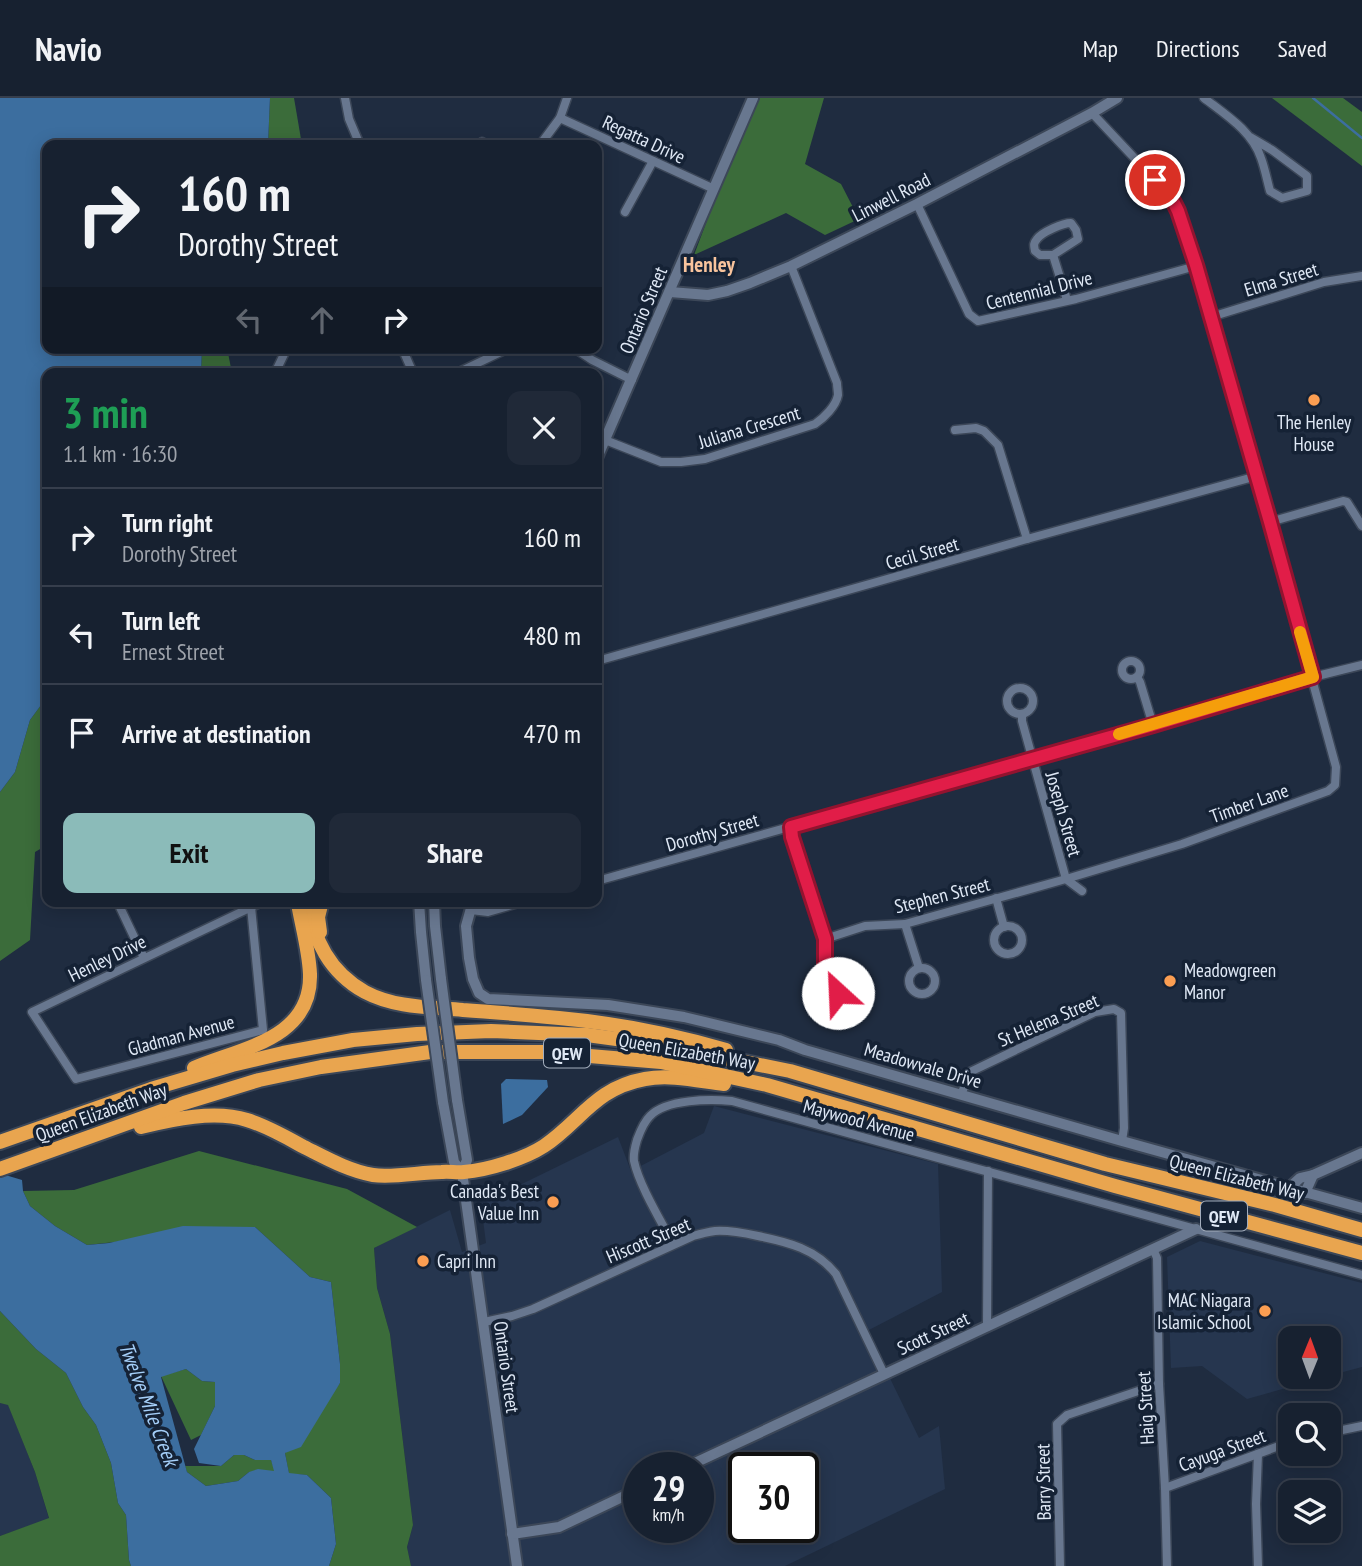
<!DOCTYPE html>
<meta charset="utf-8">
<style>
:root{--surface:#172130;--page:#202938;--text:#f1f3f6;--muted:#9ea3ab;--line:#363e4c;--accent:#8bbbb9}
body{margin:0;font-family:"PT Sans Narrow",sans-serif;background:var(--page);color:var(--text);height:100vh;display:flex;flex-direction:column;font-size:26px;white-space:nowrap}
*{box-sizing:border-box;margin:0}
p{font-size:23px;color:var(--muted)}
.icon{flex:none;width:38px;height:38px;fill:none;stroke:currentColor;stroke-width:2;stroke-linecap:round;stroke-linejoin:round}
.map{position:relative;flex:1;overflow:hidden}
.drawer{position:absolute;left:42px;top:270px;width:560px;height:539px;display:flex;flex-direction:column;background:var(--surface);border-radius:14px;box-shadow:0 4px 18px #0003,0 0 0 2px var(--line)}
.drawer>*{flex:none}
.banner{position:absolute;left:42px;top:42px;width:560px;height:214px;border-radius:14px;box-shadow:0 4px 18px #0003,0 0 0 2px var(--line);background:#172130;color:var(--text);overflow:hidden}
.needle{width:46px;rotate:1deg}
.tools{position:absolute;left:1278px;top:1228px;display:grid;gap:14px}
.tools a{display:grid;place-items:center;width:63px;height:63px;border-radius:14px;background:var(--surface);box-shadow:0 4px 18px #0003,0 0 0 2px var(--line);font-size:35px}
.speed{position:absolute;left:623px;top:1354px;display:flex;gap:14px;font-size:35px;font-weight:700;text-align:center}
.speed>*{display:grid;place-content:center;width:91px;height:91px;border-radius:50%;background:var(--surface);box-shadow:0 4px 18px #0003,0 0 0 2px var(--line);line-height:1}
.speed small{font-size:18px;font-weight:400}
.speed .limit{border:4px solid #111;border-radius:10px;background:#fff;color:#111}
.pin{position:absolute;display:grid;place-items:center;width:60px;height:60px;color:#fff;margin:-30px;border:4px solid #fff;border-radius:50%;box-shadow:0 2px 7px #0007}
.me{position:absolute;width:77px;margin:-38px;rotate:335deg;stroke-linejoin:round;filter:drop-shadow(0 0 5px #0008)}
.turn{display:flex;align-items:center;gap:24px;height:147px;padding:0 21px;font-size:32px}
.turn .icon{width:91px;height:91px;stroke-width:2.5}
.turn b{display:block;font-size:49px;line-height:60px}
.lanes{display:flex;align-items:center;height:66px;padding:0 21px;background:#0003;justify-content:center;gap:35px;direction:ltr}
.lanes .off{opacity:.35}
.round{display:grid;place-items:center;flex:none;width:74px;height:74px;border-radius:14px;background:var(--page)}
.headline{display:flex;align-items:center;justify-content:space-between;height:119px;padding:0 21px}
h1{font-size:42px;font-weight:700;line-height:52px;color:#1e9e55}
.action{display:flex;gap:14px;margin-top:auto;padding:14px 21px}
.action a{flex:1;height:80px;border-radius:14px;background:var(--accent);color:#111;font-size:28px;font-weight:700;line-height:80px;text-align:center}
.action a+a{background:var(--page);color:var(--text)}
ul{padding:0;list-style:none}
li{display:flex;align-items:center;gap:21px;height:98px;padding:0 21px;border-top:2px solid var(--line)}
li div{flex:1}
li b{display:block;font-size:26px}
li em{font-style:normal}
header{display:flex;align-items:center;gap:42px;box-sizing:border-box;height:98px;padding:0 35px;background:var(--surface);border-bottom:2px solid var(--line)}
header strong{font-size:33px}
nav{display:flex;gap:38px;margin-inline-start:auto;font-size:24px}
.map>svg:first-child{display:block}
</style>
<header>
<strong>Navio</strong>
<nav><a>Map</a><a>Directions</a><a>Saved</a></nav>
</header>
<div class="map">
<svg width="1362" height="1468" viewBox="0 0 1362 1468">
<rect width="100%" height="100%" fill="#1f2c40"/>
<g fill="#26364f" fill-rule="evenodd">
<path d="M714,1008L938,1066L942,1194L867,1233L919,1340L939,1328L945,1391L785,1468H411L407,1449L413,1427L390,1236L377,1190L374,1150L450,1112L462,1154L486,1145L481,1106L618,1039L631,1073L704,1035ZM639,1370H698V1430H639ZM744,1370H803V1430H744Z"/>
<path d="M1200,1143L1362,1185V1269L1328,1278V1241H1290V1279H1325L1247,1301L1202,1268L1171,1270L1167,1159Z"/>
<path d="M0,1305L8,1306L35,1374L49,1421L0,1438Z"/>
</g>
<g fill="#3b6c3a">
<path d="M270,0H294L302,47H268Z"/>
<path d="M753,0H824L805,66L841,86L859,121L825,137L786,115L694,157Z"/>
<path d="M1272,0H1343L1362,14V68Z"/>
<path d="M202,250H227L232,275H201Z"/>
<path d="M47,599V747L35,754L30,842L0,863V694L15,674L30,622Z"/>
<path d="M199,1053L347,1091L417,1129L374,1150L377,1190L390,1236L413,1427L407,1449L411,1468H329L336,1446L331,1400L307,1377L289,1376L285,1355L340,1285V1266L331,1184L310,1179L255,1129L87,1147L55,1128L30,1108L23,1093L74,1092Z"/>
<path d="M0,1213L36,1251L66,1275L83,1309L96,1327L111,1365L118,1405L126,1417L129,1462L131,1468H0V1438L49,1420L35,1374L8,1307L0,1305Z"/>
<path d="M186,1271L202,1283L215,1284V1308L201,1337L191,1342L161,1278Z"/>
<path d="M234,1357H244L255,1362H271L275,1373L249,1374L238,1383L206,1388L187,1374L185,1368H221Z"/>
</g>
<g fill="#3c6e9f" fill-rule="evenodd">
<path d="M0,0H270L268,47H47V250H202L201,275H47V599L30,622L15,674L0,694Z"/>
<path d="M506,981L547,982L548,989L522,1017L503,1026L501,986Z"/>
<path d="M0,1073L2,1076L22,1082L23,1093L30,1108L55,1128L87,1147L109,1145L183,1128L255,1129L310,1179L331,1184L340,1266V1285L301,1349L285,1355L289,1375L307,1377L331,1400L336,1446L329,1468H131L129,1462L126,1417L118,1405L111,1365L96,1327L83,1309L66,1275L36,1251L0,1213ZM186,1271L202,1283L215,1284V1308L194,1351L199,1365L221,1368L234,1357H244L255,1362H271L274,1373L258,1371L249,1374L238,1383L206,1388L187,1374L161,1279Z"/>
</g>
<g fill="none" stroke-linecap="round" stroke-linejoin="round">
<path stroke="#3c6e9f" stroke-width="2.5" d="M1313,0L1362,40"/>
<defs>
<g id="street">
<path d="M345,0L349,21L360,47"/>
<path d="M1204,0C1226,17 1252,33 1261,60C1265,71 1267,82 1270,93L1282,100L1307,93V78L1272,52L1250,39"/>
<path d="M560,20L714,91"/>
<path d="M482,44L486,47"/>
<path d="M540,47L560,20L567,0"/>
<path d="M917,106L969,216L978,223L1076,201L1196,168"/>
<path d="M625,114L653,63"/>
<path d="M1053,157H1040L1035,153C1034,147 1033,146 1037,141C1042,134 1063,125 1071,125L1076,132L1078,141L1053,157L1067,202"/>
<path d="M1211,219L1324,184L1362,178"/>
<path d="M402,250L413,275"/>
<path d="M574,250L592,262L632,282"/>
<path d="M275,275L287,250"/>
<path d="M457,275L509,250"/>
<path d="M955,332L976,330L984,333L998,347L1027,441"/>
<path d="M605,342L661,364H681L705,361L815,326C824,320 836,308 838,297C838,293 837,289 837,285L791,168"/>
<path d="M1270,424L1343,403L1347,404L1362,428"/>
<path d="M597,563L873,485L1027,441L1257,378"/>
<circle cx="1131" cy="572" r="9"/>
<path d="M1137,579L1140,584L1153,627"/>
<circle cx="1020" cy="603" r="13"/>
<path d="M1022,616V623L1066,781"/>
<path d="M791,729L792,739L825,841V881"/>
<path d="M1066,781L1082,793"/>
<path d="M597,783L1153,627L1313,579L1362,567"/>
<path d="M996,800L1004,829"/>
<path d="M117,803L144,860"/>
<path d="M251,809L263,932L76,981L32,914L264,803"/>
<path d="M471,812L488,814L525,803"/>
<path d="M905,826L919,870"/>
<circle cx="1008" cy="842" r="14"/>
<path d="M825,841L865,828L905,826L1066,781L1182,746L1328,693L1335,687L1336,669L1250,354L1196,168L1178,113L1171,99L1092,15"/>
<circle cx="922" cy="883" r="13"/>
<circle cx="824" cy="894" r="13"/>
<path d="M961,997L970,974L1095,914L1114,911L1121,915L1124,1030L1122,1043"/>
<path d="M673,1146C661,1123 639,1087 634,1063C633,1055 635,1049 637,1042C640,1034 643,1025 650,1018C666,1001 710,1001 732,1003L1362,1177"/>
<path d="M1153,1151L1157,1160L1159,1286L1165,1390L1167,1468"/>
<path d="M484,1224L512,1218L533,1211L693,1138C700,1136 708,1134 715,1133C729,1132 744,1135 758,1138C788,1144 816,1151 836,1176L884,1276"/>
<path d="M987,1229L988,1073"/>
<path d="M1328,1335L1362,1328"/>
<path d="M1165,1390L1290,1344"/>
<path d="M1060,1468L1057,1326L1067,1317L1159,1286"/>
<path d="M1258,1468L1256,1406L1258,1356"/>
</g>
<g id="secondary">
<path d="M670,194L708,197L727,193L750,185L791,168L917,106L1092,15L1117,0"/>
<path d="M597,360L753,0"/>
<path d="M419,803L421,834L426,882"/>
<path d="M434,803L435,828L441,881"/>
<path d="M473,803L466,828L469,860L473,881L479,895L488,901L608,907L684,919L779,942L805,952L1122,1043L1362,1110"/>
<path d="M457,1002L467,1062L462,1074"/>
<path d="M443,1004L454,1064L462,1074L464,1088L517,1468"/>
<path d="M1289,1090L1300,1080L1313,1077"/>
<path d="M1305,1095L1313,1077L1362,1055"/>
<path d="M684,1370L1196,1131"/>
<path d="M512,1436L559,1429L639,1391"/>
</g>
<g id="highway">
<path d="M307,803C314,842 329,874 365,894C395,910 430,909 463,912C495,914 527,917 559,920C615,925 671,936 726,952"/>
<path d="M320,834L318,819L322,803"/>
<path d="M194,970C241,950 312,941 310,876C309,854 303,832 299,811"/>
<path d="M141,1029C173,1021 215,1012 247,1022C267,1028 286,1039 304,1049C326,1060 349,1073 373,1077C393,1080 421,1074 442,1074C449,1073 457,1075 464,1074C488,1072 524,1061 544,1048C581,1023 595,990 645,981C670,976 699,983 724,986"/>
<path d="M0,1044L151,991L232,967L283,955L353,942L417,936L491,933L587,937L653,946L790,973L1105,1066L1275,1107L1362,1132"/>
<path d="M0,1071L184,1005L259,982L321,969L430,954H542L661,964L767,987L1115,1088L1362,1155"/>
</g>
</defs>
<use href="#street" stroke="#3c4758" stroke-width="11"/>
<use href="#secondary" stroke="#3c4758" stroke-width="14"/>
<use href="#highway" stroke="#3c4758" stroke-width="18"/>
<use href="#street" stroke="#68778f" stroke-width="8"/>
<use href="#secondary" stroke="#68778f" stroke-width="10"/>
<use href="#highway" stroke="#e9a54f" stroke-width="14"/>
<defs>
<g id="secondary-bridge">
<path d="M441,881L457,1002"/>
<path d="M426,882L443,1004"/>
</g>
</defs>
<use href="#secondary-bridge" stroke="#3c4758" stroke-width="14" stroke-linecap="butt"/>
<use href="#secondary-bridge" stroke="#68778f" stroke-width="10"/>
</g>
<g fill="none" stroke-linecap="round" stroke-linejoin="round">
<defs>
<path id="route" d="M838,895C837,886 833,882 825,880V841L792,739L791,729L1153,627L1313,579L1270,424L1196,167L1178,113L1171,99L1155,82"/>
</defs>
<use href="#route" stroke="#92132f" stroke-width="18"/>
<use href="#route" stroke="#e11d48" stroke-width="12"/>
<path stroke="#f59e0b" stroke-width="12" d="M1119,636L1313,579L1300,534"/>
</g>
<g fill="#fb9e52" stroke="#152235" stroke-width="2.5">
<circle cx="1314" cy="302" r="7"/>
<circle cx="1170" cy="883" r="7"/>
<circle cx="553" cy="1104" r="7"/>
<circle cx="423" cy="1163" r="7"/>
<circle cx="1265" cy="1213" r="7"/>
</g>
<g text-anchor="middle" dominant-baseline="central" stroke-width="7" stroke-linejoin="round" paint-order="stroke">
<g fill="#152235" stroke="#a3adbc" stroke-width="2">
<rect x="544" y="940.5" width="46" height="29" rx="5"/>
<rect x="1201" y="1103.5" width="46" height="29" rx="5"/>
</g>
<g font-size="18" font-weight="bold" fill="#e0e9f6">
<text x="567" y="955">QEW</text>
<text x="1224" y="1118">QEW</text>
</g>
<g font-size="19" fill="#e0e9f6" stroke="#152235">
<text transform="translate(644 41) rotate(25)">Regatta Drive</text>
<text transform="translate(891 99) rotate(-27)">Linwell Road</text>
<text transform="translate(1281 181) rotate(-17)">Elma Street</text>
<text transform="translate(1039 192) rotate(-14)">Centennial Drive</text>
<text transform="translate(643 212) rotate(-67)">Ontario Street</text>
<text transform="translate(749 329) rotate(-17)">Juliana Crescent</text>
<text transform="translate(922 455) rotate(-16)">Cecil Street</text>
<text transform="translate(1249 705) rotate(-20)">Timber Lane</text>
<text transform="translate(1064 716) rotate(74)">Joseph Street</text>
<text transform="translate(712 734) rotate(-16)">Dorothy Street</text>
<text transform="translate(942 797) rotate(-14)">Stephen Street</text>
<text transform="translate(107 860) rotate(-26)">Henley Drive</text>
<text transform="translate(1048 922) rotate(-23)">St Helena Street</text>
<text transform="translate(181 937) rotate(-15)">Gladman Avenue</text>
<text transform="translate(687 953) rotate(10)">Queen Elizabeth Way</text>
<text transform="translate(923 967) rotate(16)">Meadowvale Drive</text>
<text transform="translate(101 1014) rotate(-20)">Queen Elizabeth Way</text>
<text transform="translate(859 1022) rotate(15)">Maywood Avenue</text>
<text transform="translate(1237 1079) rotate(14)">Queen Elizabeth Way</text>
<text transform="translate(648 1142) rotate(-23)">Hiscott Street</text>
<text transform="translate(933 1235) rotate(-25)">Scott Street</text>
<text transform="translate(507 1269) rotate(82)">Ontario Street</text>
<text transform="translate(1145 1310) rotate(-93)">Haig Street</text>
<text transform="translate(1222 1352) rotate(-20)">Cayuga Street</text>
<text transform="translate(1043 1384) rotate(-91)">Barry Street</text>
</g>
<g font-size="19" fill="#e0e9f6" stroke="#152235" text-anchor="start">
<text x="1314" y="324" text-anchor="middle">The Henley<tspan x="1314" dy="22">House</tspan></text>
<text x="1184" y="872">Meadowgreen<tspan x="1184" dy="22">Manor</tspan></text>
<text x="539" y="1093" text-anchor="end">Canada's Best<tspan x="539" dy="22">Value Inn</tspan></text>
<text x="437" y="1163">Capri Inn</text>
<text x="1251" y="1202" text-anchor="end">MAC Niagara<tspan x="1251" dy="22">Islamic School</tspan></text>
</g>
<g font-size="21" font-weight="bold" fill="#f9c49d" stroke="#152235">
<text x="709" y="166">Henley</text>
</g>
<g font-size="21" font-style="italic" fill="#a4cef8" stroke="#152235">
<text transform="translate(149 1306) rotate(69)">Twelve Mile Creek</text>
</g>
</g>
</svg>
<div class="tools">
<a><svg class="needle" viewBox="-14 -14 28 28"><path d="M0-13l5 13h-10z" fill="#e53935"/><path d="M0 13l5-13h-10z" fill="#9ea3ab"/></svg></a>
<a><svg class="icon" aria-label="search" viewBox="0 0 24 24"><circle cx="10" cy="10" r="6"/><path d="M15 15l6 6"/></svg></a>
<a><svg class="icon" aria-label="layers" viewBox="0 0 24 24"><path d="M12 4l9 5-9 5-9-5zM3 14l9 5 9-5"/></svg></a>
</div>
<div class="speed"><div>29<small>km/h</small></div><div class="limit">30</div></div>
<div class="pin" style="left:1155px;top:82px;background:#d93025"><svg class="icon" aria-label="arrive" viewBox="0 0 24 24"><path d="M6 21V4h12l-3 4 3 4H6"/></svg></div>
<svg class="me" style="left:838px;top:895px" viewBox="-20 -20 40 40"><circle r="19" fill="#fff"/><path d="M0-13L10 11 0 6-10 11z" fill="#e11d48"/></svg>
<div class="banner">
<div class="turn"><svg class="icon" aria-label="right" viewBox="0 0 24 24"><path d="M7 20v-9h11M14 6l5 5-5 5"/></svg><div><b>160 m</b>Dorothy Street</div></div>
<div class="lanes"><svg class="icon off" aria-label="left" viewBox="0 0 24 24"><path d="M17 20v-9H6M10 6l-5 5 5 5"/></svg><svg class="icon off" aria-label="ahead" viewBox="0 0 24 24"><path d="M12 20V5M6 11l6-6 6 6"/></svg><svg class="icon" aria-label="right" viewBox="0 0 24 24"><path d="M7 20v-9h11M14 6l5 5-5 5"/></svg></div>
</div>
<section class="drawer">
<div class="headline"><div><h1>3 min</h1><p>1.1 km · 16:30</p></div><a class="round"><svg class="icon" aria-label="close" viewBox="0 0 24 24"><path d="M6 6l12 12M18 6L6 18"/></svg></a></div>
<ul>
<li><svg class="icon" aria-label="right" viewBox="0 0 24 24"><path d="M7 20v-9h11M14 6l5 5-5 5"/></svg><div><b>Turn right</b><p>Dorothy Street</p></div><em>160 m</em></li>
<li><svg class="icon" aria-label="left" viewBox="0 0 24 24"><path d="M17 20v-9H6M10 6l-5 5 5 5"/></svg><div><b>Turn left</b><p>Ernest Street</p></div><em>480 m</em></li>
<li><svg class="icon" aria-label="arrive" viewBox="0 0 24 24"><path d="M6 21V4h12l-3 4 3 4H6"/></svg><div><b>Arrive at destination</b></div><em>470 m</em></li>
</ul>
<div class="action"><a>Exit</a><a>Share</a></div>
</section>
</div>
